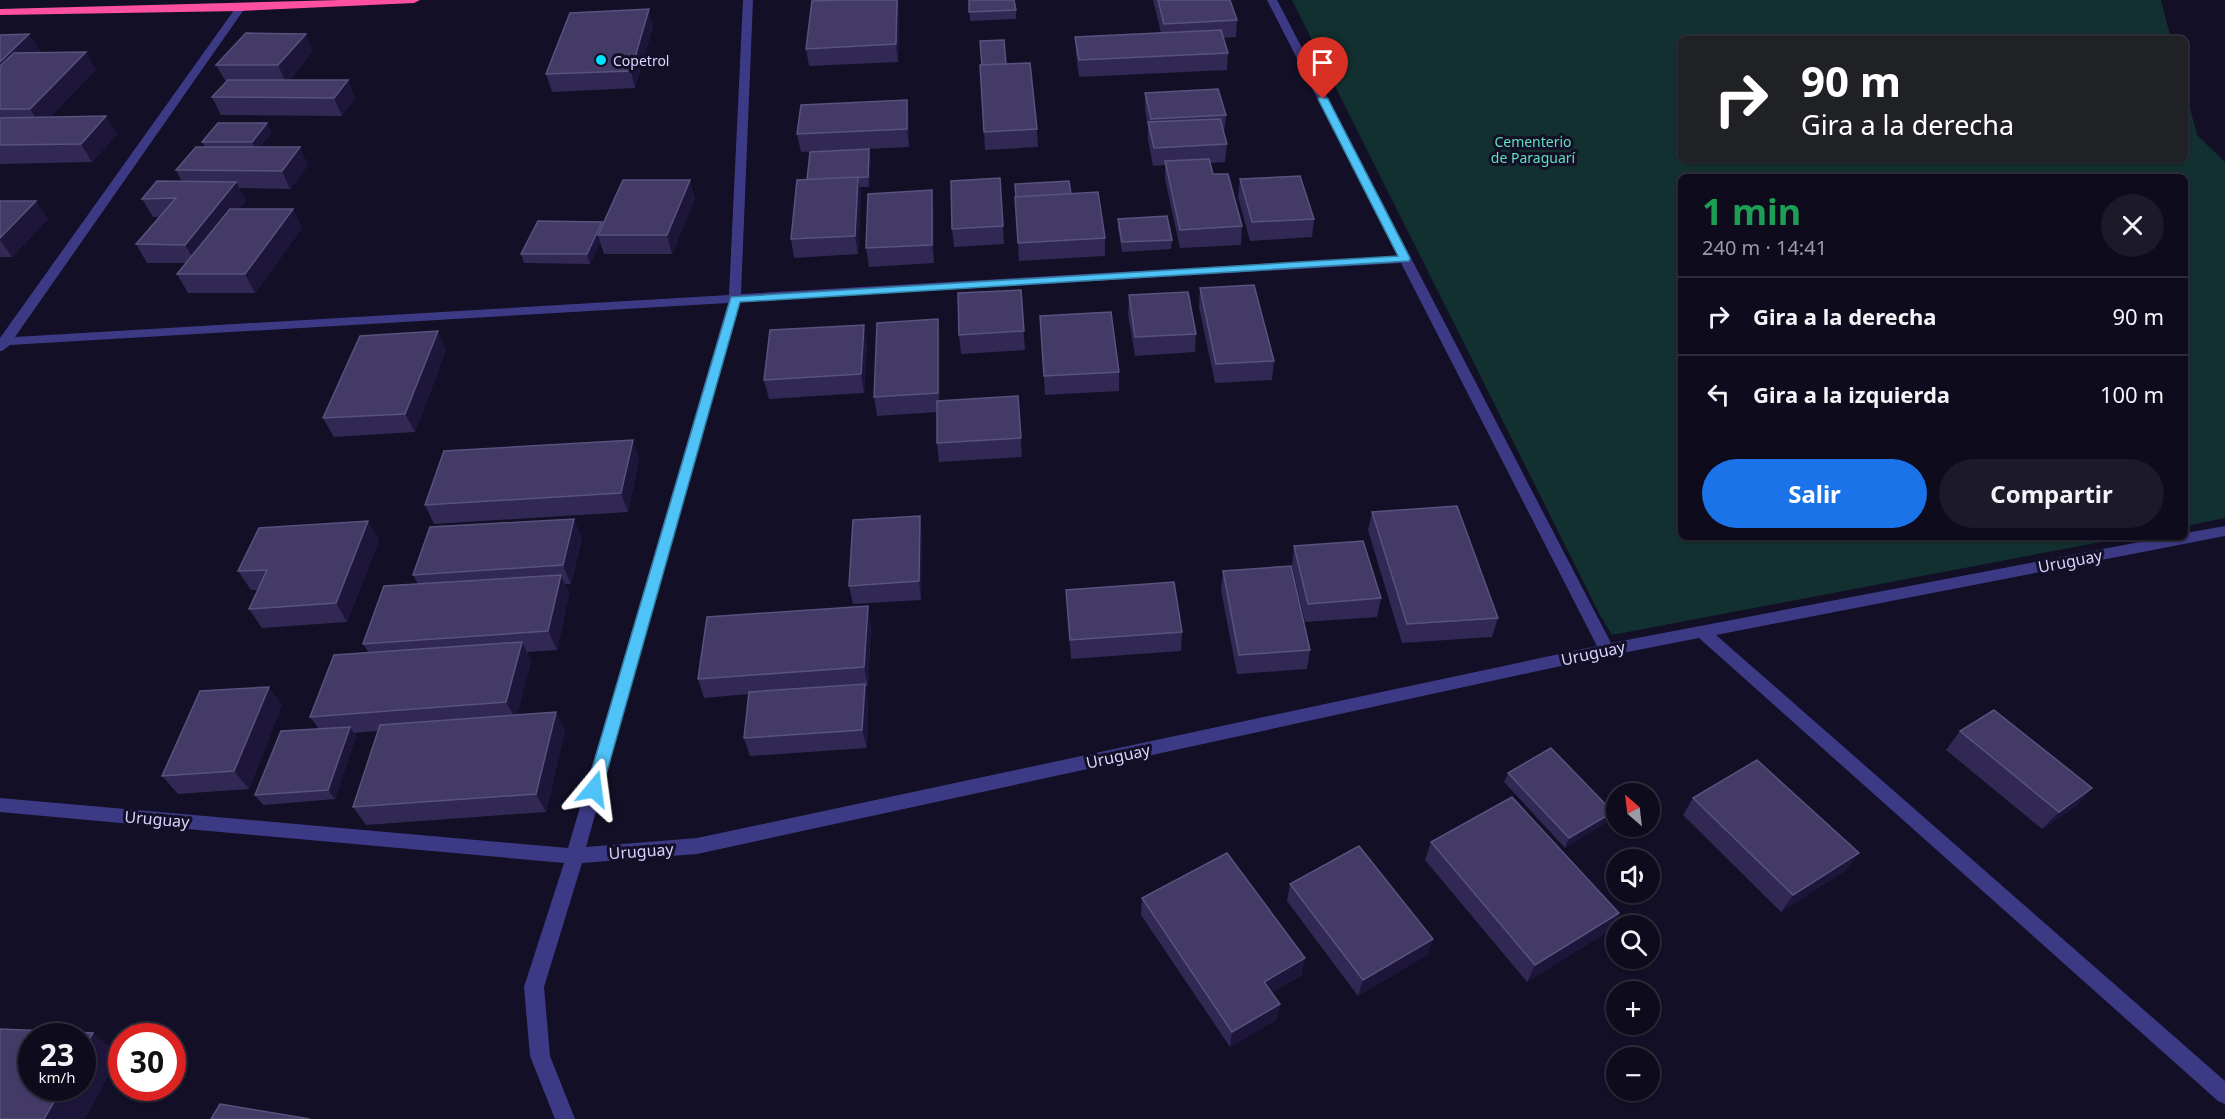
<!DOCTYPE html>
<html lang="es">
<meta charset="utf-8">
<style>
:root{--surface:#0e0b1c;--page:#1c1929;--text:#f1f3f6;--muted:#9b9ba3;--line:#2e2b3b;--accent:#1a73e8}
body{margin:0;font-family:"Noto Sans",sans-serif;background:var(--page);color:var(--text);height:100vh;display:flex;flex-direction:column;font-size:22px;white-space:nowrap}
*{box-sizing:border-box;margin:0}
p{font-size:20px;color:var(--muted)}
.icon{flex:none;width:33px;height:33px;fill:none;stroke:currentColor;stroke-width:2;stroke-linecap:round;stroke-linejoin:round}
.map{position:relative;flex:1;overflow:hidden}
.details{position:absolute;left:1678px;top:174px;width:510px;height:366px;display:flex;flex-direction:column;background:var(--surface);border-radius:9px;box-shadow:0 2px 4px #0004,0 0 0 2px var(--line)}
.details>*{flex:none}
.hud{position:absolute;left:1678px;top:36px;width:510px;height:126px;border-radius:9px;box-shadow:0 2px 4px #0004,0 0 0 2px var(--line);background:#202124;color:#fff;overflow:hidden}
.needle{width:39px;rotate:332deg}
.controls{position:absolute;left:1606px;top:783px;display:grid;gap:12px}
.controls a{display:grid;place-items:center;width:54px;height:54px;border-radius:50%;background:var(--surface);box-shadow:0 2px 4px #0004,0 0 0 2px var(--line);font-size:30px}
.speed{position:absolute;left:18px;top:1023px;display:flex;gap:12px;font-size:30px;font-weight:700;text-align:center}
.speed>*{display:grid;place-content:center;width:78px;height:78px;border-radius:50%;background:var(--surface);box-shadow:0 2px 4px #0004,0 0 0 2px var(--line);line-height:1}
.speed small{font-size:15px;font-weight:400}
.speed .limit{border:9px solid #d22;background:#fff;color:#111}
.pin{position:absolute;display:grid;place-items:center;width:51px;height:51px;color:#fff;margin:-62px -26px;border-radius:50% 50% 50% 0;rotate:-45deg;box-shadow:0 0 6px #0007}
.pin .icon{rotate:45deg}
.me{position:absolute;width:66px;margin:-33px;rotate:16deg;stroke-linejoin:round;filter:drop-shadow(0 0 4px #0008)}
.turn{display:flex;align-items:center;gap:21px;height:126px;padding:0 24px;font-size:27px}
.turn .icon{width:78px;height:78px;stroke-width:2.5}
.turn b{display:block;font-size:42px;line-height:51px}
.round{display:grid;place-items:center;flex:none;width:63px;height:63px;border-radius:32px;background:var(--page)}
.headline{display:flex;align-items:center;justify-content:space-between;height:102px;padding:0 24px}
h1{font-size:36px;font-weight:700;line-height:45px;color:#1e9e55}
.primary-button{display:flex;gap:12px;margin-top:auto;padding:12px 24px}
.primary-button a{flex:1;height:69px;border-radius:36px;background:var(--accent);color:#fff;font-size:24px;font-weight:700;line-height:69px;text-align:center}
.primary-button a+a{background:var(--page);color:var(--text)}
ul{padding:0;list-style:none}
li{display:flex;align-items:center;gap:18px;height:78px;padding:0 24px;border-top:2px solid var(--line)}
li div{flex:1}
li b{display:block;font-size:22px}
li em{font-style:normal}
.map>svg:first-child{display:block}
</style>
<div class="map">
<svg width="2225" height="1119" viewBox="0 0 2225 1119">
<rect width="100%" height="100%" fill="#130f26"/>
<path fill="#12302f" d="M1292,0H2161L2171,39H1682V159H2186V92L2197,135L2225,162V518L2186,526V177H1682V537H2127L1612,635L1601,617Z"/>
<g fill="none" stroke-linecap="round" stroke-linejoin="round">
<path fill="#3d3a85" fill-rule="evenodd" d="M743,0H753L741,294L1398,256L1267,0H1277L1611,643L2166,537H2186V533L2225,526V536L1716,635L2225,1081V1104L2218,1101L1699,638L1607,656L697,854L582,863L544,987L550,1056L575,1119H555L530,1056L524,987L564,863L0,812V798L568,848L728,303L10,345L2,351H0V338L237,6L240,5L245,8L15,337L729,295ZM1401,263L1597,646L697,838L586,847L740,302Z"/>
<path fill="#ff4fa3" fill-rule="evenodd" d="M340,0H420L414,3L240,11L0,15V9Z"/>
</g>
<g fill="#312854">
<path d="M898,0L899,14L898,62L809,66L806,49Z"/>
<path d="M969,0L1016,10V19L970,21Z"/>
<path d="M1153,0H1230L1237,20L1236,37L1223,38L1228,53L1227,70L1079,77L1076,54L1075,37L1161,33Z"/>
<path d="M653,26L635,88L552,92L546,74Z"/>
<path d="M0,35L40,51L38,53L96,69L50,117L117,134L92,162L0,164Z"/>
<path d="M313,51L289,80H348L355,98L342,116L221,115L212,97L226,82L216,65Z"/>
<path d="M1006,64L1037,129L1038,147L985,150L980,65Z"/>
<path d="M1145,93L1226,115L1224,133H1223L1227,144L1225,162L1210,163L1213,174L1242,226L1241,245L1180,248L1165,179V165L1153,166L1148,140V126L1145,110Z"/>
<path d="M909,118V147L801,152L797,134Z"/>
<path d="M272,133L260,147L308,165L290,189L239,188L246,200L239,209H293L302,228L255,293H188L177,274L186,263H147L136,244L160,217H153L142,199L182,182L176,170L205,147L202,142Z"/>
<path d="M869,149L871,158L869,187H860L861,195L858,254L794,258L791,239L807,180Z"/>
<path d="M1000,178L1004,244L954,247L952,229Z"/>
<path d="M1240,179L1314,219L1312,237L1250,241L1238,197Z"/>
<path d="M1071,194L1105,238V256L1019,261L1015,197Z"/>
<path d="M695,198L672,254H604L600,242L590,264L524,263L521,254L603,224Z"/>
<path d="M0,201L48,219L12,257H0Z"/>
<path d="M934,209V263L869,267L866,248Z"/>
<path d="M1118,219L1172,240L1171,249L1122,252L1118,228Z"/>
<path d="M1200,288L1274,361L1272,380L1215,383L1199,307Z"/>
<path d="M1021,290L1025,350L961,354L959,335Z"/>
<path d="M1129,295L1196,334L1195,352L1135,356L1128,314Z"/>
<path d="M1040,316L1119,372V391L1045,395Z"/>
<path d="M940,338V401L1018,396L1022,457L939,462L937,443V412L877,416L874,397Z"/>
<path d="M867,344L864,393L769,399L764,380Z"/>
<path d="M446,350L415,432L334,437L323,418Z"/>
<path d="M639,459L628,512L434,524L425,505Z"/>
<path d="M1372,512L1498,618L1492,637L1402,643L1368,530Z"/>
<path d="M922,535L921,600L853,604L849,586Z"/>
<path d="M582,538L571,584H565L569,594L557,650L527,652L531,661L517,715L565,730L546,812L366,825L353,807L378,731L354,733L356,736L335,799L263,805L255,795L319,729L310,717L369,653L363,644L418,584L413,575Z"/>
<path d="M379,540L347,622L262,628L249,609L258,590H251L238,571Z"/>
<path d="M1294,546L1381,598L1377,617L1305,622L1292,565Z"/>
<path d="M1223,571L1310,650L1307,669L1237,674L1221,590Z"/>
<path d="M1066,590L1182,632L1181,651L1071,659Z"/>
<path d="M871,624L868,686H865L868,702L867,748L750,756L744,738L749,694L704,698L698,679Z"/>
<path d="M282,705L249,789L178,794L162,776Z"/>
<path d="M1960,731L2092,788L2076,806L2042,829L1946,750Z"/>
<path d="M1508,773L1613,812L1608,821L1565,848L1504,782Z"/>
<path d="M1693,798L1846,870L1781,912L1683,815Z"/>
<path d="M1431,842L1619,913L1610,930L1527,982L1425,860Z"/>
<path d="M1290,884L1433,939L1427,955L1358,996L1287,901Z"/>
<path d="M1142,898L1302,975L1272,992L1280,1004L1276,1020L1230,1047L1141,915Z"/>
</g>
<g fill="#1d163a">
<path d="M898,0L899,14L898,62L896,44Z"/>
<path d="M649,9L653,26L635,88L631,71Z"/>
<path d="M29,34L40,51L0,90V62Z"/>
<path d="M306,34L313,51L286,83L278,65Z"/>
<path d="M86,52L96,69L41,127L30,109Z"/>
<path d="M348,80L355,98L342,116L334,98Z"/>
<path d="M907,100L909,118V147L907,129Z"/>
<path d="M106,116L117,134L92,162L81,144Z"/>
<path d="M267,123L272,133L257,151L252,142Z"/>
<path d="M300,147L308,165L290,189L282,171Z"/>
<path d="M869,149L871,158L869,187L868,177Z"/>
<path d="M858,177L861,195L858,254L855,236Z"/>
<path d="M690,180L695,198L672,254L667,235Z"/>
<path d="M236,182L246,200L196,263L185,245Z"/>
<path d="M932,190L934,209V263L932,245Z"/>
<path d="M36,201L48,219L12,257L0,240V238Z"/>
<path d="M293,209L302,228L255,293L245,274Z"/>
<path d="M602,222L605,231L598,235L600,242L590,264L587,254Z"/>
<path d="M938,319L940,338V412L938,393Z"/>
<path d="M864,325L867,344L864,393L861,374Z"/>
<path d="M438,331L446,350L415,432L405,414Z"/>
<path d="M633,440L639,459L628,512L621,493Z"/>
<path d="M920,516L922,535L921,600L919,581Z"/>
<path d="M574,519L582,538L571,584L563,565Z"/>
<path d="M368,521L379,540L347,622L336,603Z"/>
<path d="M561,575L569,594L557,650L548,631Z"/>
<path d="M868,606L871,624L868,686L864,667Z"/>
<path d="M522,642L531,661L516,720L506,702Z"/>
<path d="M865,684L868,702L867,748L862,730Z"/>
<path d="M269,687L282,705L249,789L234,771Z"/>
<path d="M556,712L565,730L546,812L536,794Z"/>
<path d="M350,727L356,736L335,799L328,790Z"/>
<path d="M2092,788L2076,806L2042,829L2059,812Z"/>
<path d="M1613,812L1608,821L1565,848L1569,838Z"/>
<path d="M1859,853L1846,870L1781,912L1793,895Z"/>
<path d="M1619,913L1610,930L1527,982L1535,965Z"/>
<path d="M1433,939L1427,955L1358,996L1363,980Z"/>
<path d="M1305,958L1302,975L1262,998L1264,982Z"/>
<path d="M1280,1004L1276,1020L1230,1047L1232,1032Z"/>
<path d="M93,1033L120,1055L85,1119H44L62,1088H82V1052Z"/>
</g>
<g fill="#433a66" stroke="#5a527e" stroke-width="1.5">
<path d="M839,0H897L896,44L806,49L812,1Z"/>
<path d="M969,0H1014L1016,10L969,12Z"/>
<path d="M1158,0H1230L1237,20L1164,24Z"/>
<path d="M649,9L631,71L546,74L570,13Z"/>
<path d="M1221,30L1228,53L1079,60L1075,37Z"/>
<path d="M246,33L306,34L278,65H216Z"/>
<path d="M29,34L0,62V35Z"/>
<path d="M1004,40L1006,64L982,65L980,41Z"/>
<path d="M86,52L30,109H0V66L14,53Z"/>
<path d="M1030,63L1037,129L984,132L980,65Z"/>
<path d="M228,80H348L334,98L212,97Z"/>
<path d="M1218,89L1226,115L1151,119L1145,93Z"/>
<path d="M907,100V129L797,134L801,105Z"/>
<path d="M106,116L81,144L0,145V118Z"/>
<path d="M1220,119L1227,144L1154,148L1148,122Z"/>
<path d="M218,123H267L252,142H202Z"/>
<path d="M196,147H300L282,171L176,170Z"/>
<path d="M869,149L868,177L807,180L810,152Z"/>
<path d="M1209,159L1213,174H1228L1242,226L1180,230L1165,161Z"/>
<path d="M1300,176L1314,219L1252,222L1240,179Z"/>
<path d="M858,177L855,236L791,239L797,180Z"/>
<path d="M1000,178L1003,226L952,229L951,181Z"/>
<path d="M623,180H690L667,235H598Z"/>
<path d="M157,181L236,182L185,245L136,244L176,198L142,199Z"/>
<path d="M1069,181L1071,194L1016,197L1015,184Z"/>
<path d="M932,190V245L866,248L868,194Z"/>
<path d="M1098,192L1105,238L1018,243L1015,197Z"/>
<path d="M0,201H36L0,238Z"/>
<path d="M230,209H293L245,274H177Z"/>
<path d="M1167,216L1172,240L1122,242L1118,219Z"/>
<path d="M538,221L602,222L587,254H521Z"/>
<path d="M1254,285L1274,361L1216,364L1200,288Z"/>
<path d="M1021,290L1024,331L959,335L958,293Z"/>
<path d="M1188,292L1196,334L1135,337L1129,295Z"/>
<path d="M1111,312L1119,372L1044,376L1040,316Z"/>
<path d="M938,319V393L874,397L877,323Z"/>
<path d="M864,325L861,374L764,380L770,330Z"/>
<path d="M438,331L405,414L323,418L360,336Z"/>
<path d="M1018,396L1021,438L937,443V401Z"/>
<path d="M633,440L621,493L425,505L444,451Z"/>
<path d="M1457,506L1498,618L1407,624L1372,512Z"/>
<path d="M920,516L919,581L849,586L853,520Z"/>
<path d="M574,519L563,565L413,575L430,527Z"/>
<path d="M368,521L336,603L249,609L267,570L238,571L259,528Z"/>
<path d="M1363,541L1381,598L1308,604L1294,546Z"/>
<path d="M1291,566L1310,650L1239,655L1223,571Z"/>
<path d="M561,575L548,631L363,644L384,586Z"/>
<path d="M1174,582L1182,632L1070,640L1066,590Z"/>
<path d="M868,606L864,667L698,679L707,617Z"/>
<path d="M522,642L506,702L310,717L334,655Z"/>
<path d="M865,684L862,730L744,738L749,692Z"/>
<path d="M269,687L234,771L162,776L200,691Z"/>
<path d="M1994,710L2092,788L2059,812L1960,731Z"/>
<path d="M556,712L536,794L353,807L380,725Z"/>
<path d="M350,727L328,790L255,795L281,731Z"/>
<path d="M1551,748L1613,812L1569,838L1508,773Z"/>
<path d="M1757,760L1859,853L1793,895L1693,798Z"/>
<path d="M1512,797L1619,913L1535,965L1431,842Z"/>
<path d="M1359,846L1433,939L1363,980L1290,884Z"/>
<path d="M1227,853L1305,958L1264,982L1280,1004L1232,1032L1142,898Z"/>
<path d="M0,1029L93,1033L82,1052V1036H32V1088H62L44,1119H0Z"/>
<path d="M220,1104L310,1119H211Z"/>
</g>
<path fill="#4fc3f7" stroke="#337fa1" stroke-width="1.5" d="M1320,97L1328,99L1410,258L1409,261L740,302L602,789L599,794H588L586,789L731,297L1398,256L1318,99Z"/>
<circle fill="#00e5ff" stroke="#130f26" stroke-width="2" cx="601" cy="60" r="6"/>
<g text-anchor="middle" dominant-baseline="central" stroke-width="6" stroke-linejoin="round" paint-order="stroke">
<g font-size="14" fill="#d9d4ff" stroke="#130f26" text-anchor="start">
<text x="613" y="60">Copetrol</text>
</g>
<g font-size="14" fill="#5fe0c0" stroke="#130f26">
<text x="1533" y="141">Cementerio<tspan x="1533" dy="16">de Paraguarí</tspan></text>
</g>
<g font-size="16" fill="#d9d4ff" stroke="#130f26">
<text transform="translate(2070 561) rotate(-11)">Uruguay</text>
<text transform="translate(1593 653) rotate(-12)">Uruguay</text>
<text transform="translate(1118 756) rotate(-12)">Uruguay</text>
<text transform="translate(157 819) rotate(5)">Uruguay</text>
<text transform="translate(641 851) rotate(-4)">Uruguay</text>
</g>
</g>
</svg>
<div class="controls">
<a><svg class="needle" viewBox="-14 -14 28 28"><path d="M0-13l5 13h-10z" fill="#e53935"/><path d="M0 13l5-13h-10z" fill="#9b9ba3"/></svg></a>
<a><svg class="icon" aria-label="sound" viewBox="0 0 24 24"><path d="M4 9h4l5-4v14l-5-4H4zM17 9q2 3 0 6"/></svg></a>
<a><svg class="icon" aria-label="search" viewBox="0 0 24 24"><circle cx="10" cy="10" r="6"/><path d="M15 15l6 6"/></svg></a>
<a>+</a>
<a>−</a>
</div>
<div class="speed"><div>23<small>km/h</small></div><div class="limit">30</div></div>
<div class="pin" style="left:1323px;top:99px;background:#d93025"><svg class="icon" aria-label="arrive" viewBox="0 0 24 24"><path d="M6 21V4h12l-3 4 3 4H6"/></svg></div>
<svg class="me" style="left:594px;top:789px" viewBox="-20 -20 40 40"><path d="M0-17L14 15 0 8-14 15z" fill="#4fc3f7" stroke="#fff" stroke-width="4"/></svg>
<div class="hud">
<div class="turn"><svg class="icon" aria-label="right" viewBox="0 0 24 24"><path d="M7 20v-9h11M14 6l5 5-5 5"/></svg><div><b>90 m</b>Gira a la derecha</div></div>
</div>
<section class="details">
<div class="headline"><div><h1>1 min</h1><p>240 m · 14:41</p></div><a class="round"><svg class="icon" aria-label="close" viewBox="0 0 24 24"><path d="M6 6l12 12M18 6L6 18"/></svg></a></div>
<ul>
<li><svg class="icon" aria-label="right" viewBox="0 0 24 24"><path d="M7 20v-9h11M14 6l5 5-5 5"/></svg><div><b>Gira a la derecha</b></div><em>90 m</em></li>
<li><svg class="icon" aria-label="left" viewBox="0 0 24 24"><path d="M17 20v-9H6M10 6l-5 5 5 5"/></svg><div><b>Gira a la izquierda</b></div><em>100 m</em></li>
</ul>
<div class="primary-button"><a>Salir</a><a>Compartir</a></div>
</section>
</div>
